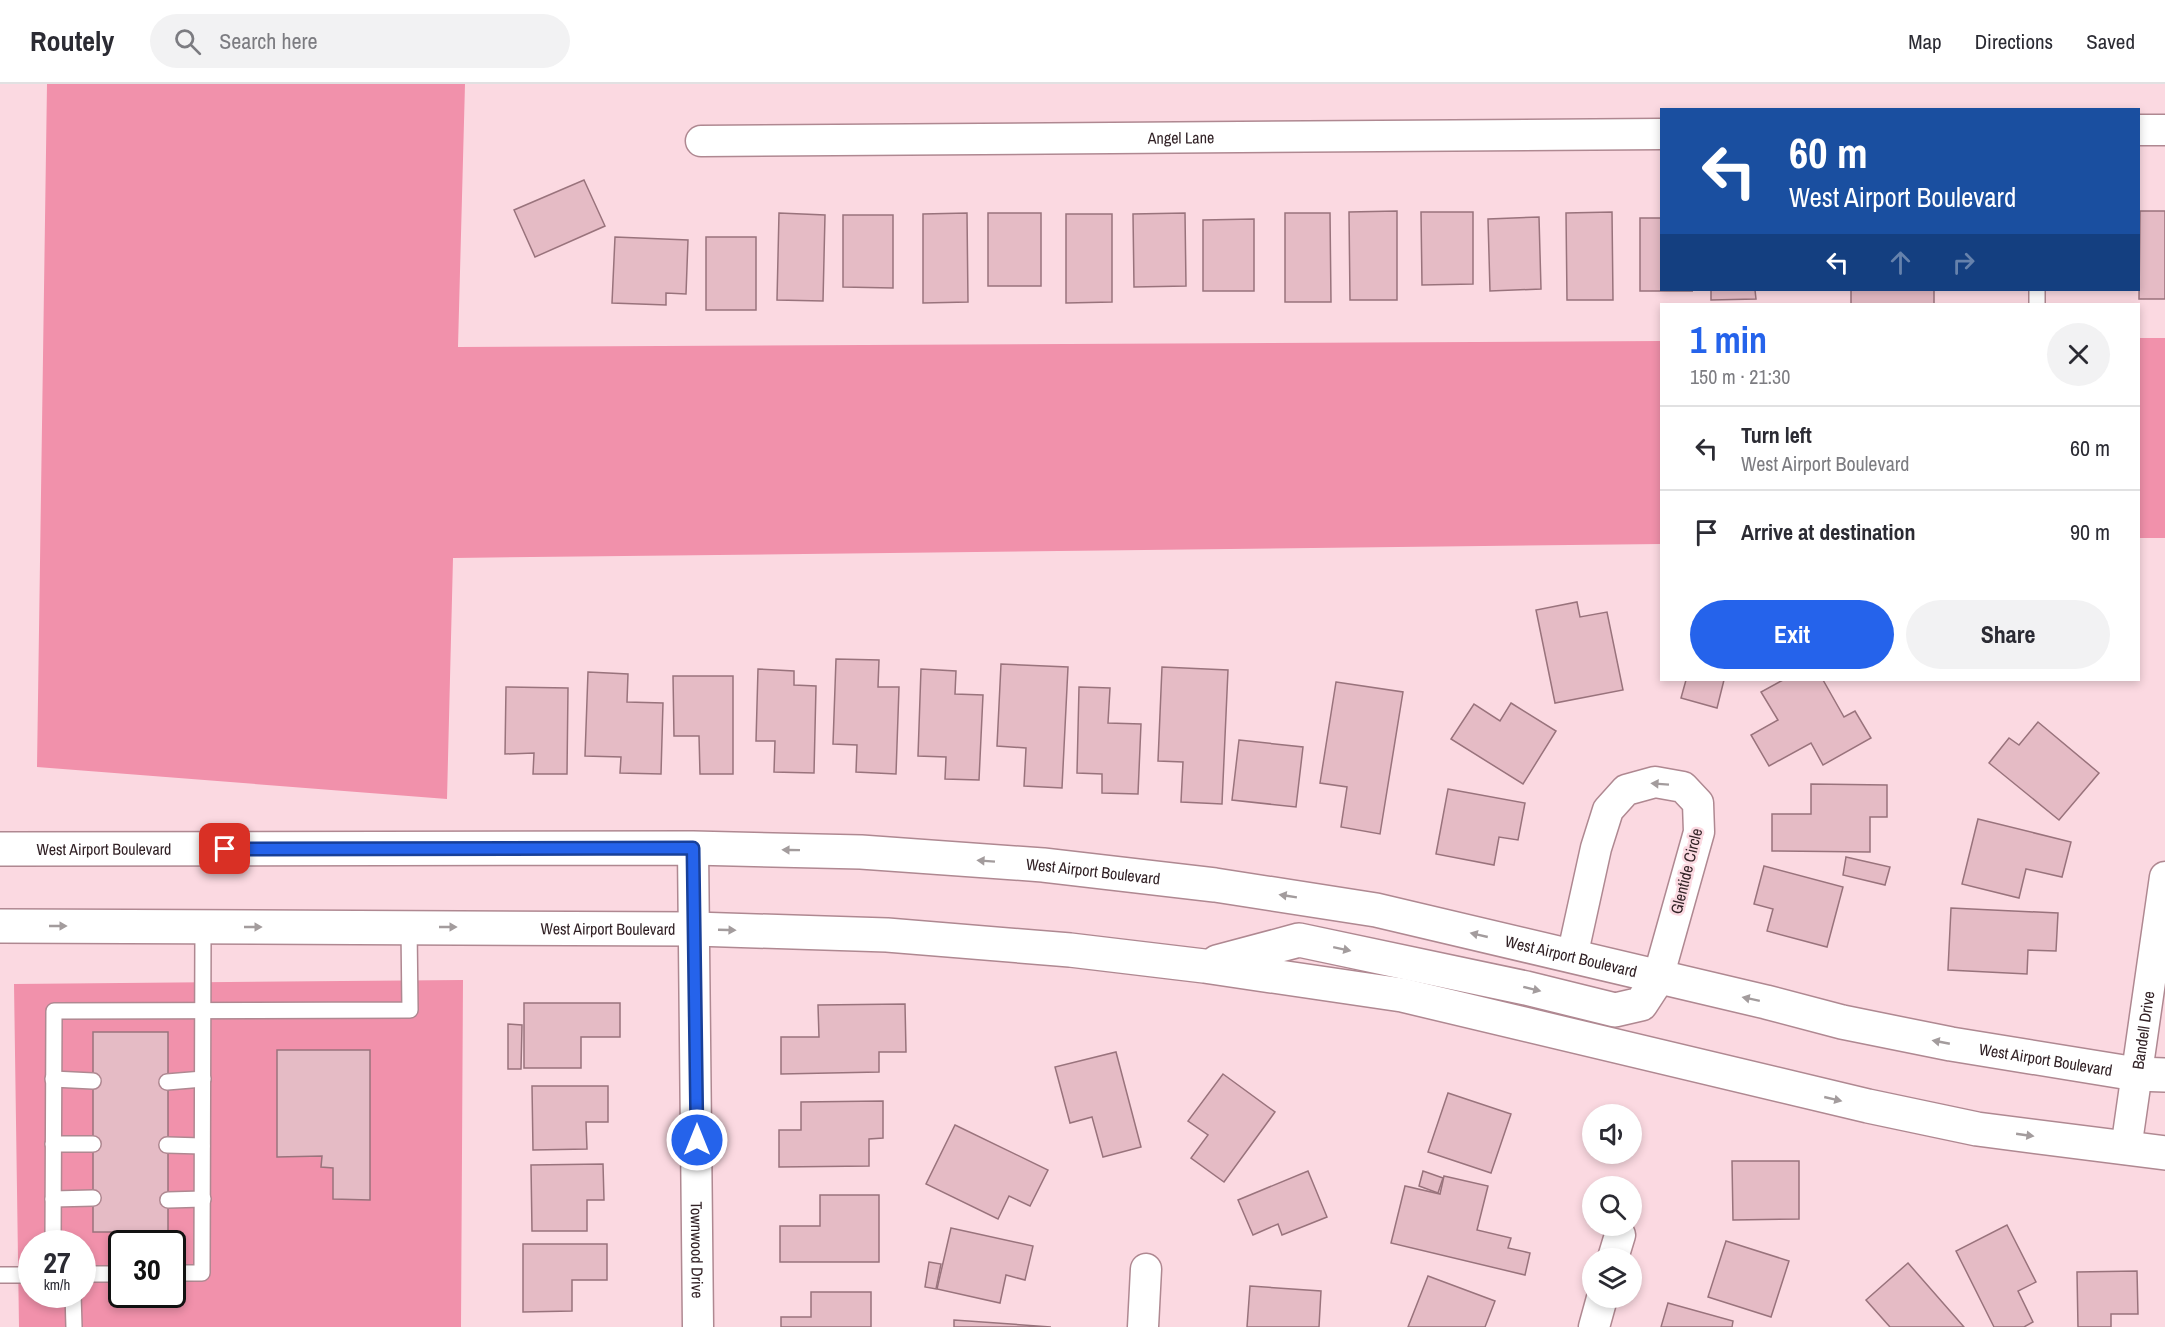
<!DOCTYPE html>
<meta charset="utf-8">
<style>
:root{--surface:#fff;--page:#f2f2f3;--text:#2b2b33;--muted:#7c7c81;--line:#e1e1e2;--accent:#2563eb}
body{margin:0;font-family:"Archivo Narrow",sans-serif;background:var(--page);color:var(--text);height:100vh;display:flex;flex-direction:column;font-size:22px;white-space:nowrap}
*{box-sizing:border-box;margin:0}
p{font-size:20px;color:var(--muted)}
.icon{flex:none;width:33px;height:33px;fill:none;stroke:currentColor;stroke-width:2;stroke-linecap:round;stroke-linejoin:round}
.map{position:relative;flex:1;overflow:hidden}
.panel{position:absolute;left:1660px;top:219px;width:480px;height:378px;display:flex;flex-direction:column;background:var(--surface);border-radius:0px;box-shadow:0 3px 9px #0003}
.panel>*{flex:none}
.banner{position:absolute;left:1660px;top:24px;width:480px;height:183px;border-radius:0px;box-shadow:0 3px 9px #0003;background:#1a4fa0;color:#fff;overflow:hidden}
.controls{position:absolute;left:1582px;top:1020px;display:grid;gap:12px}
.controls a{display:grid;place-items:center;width:60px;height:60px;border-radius:50%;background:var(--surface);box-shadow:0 3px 9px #0003;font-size:30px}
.speed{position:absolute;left:18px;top:1146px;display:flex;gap:12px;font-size:30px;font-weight:700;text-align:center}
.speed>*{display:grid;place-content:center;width:78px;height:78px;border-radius:50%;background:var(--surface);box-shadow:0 3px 9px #0003;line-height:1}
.speed small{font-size:15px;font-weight:400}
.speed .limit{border:3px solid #111;border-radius:9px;background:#fff;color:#111}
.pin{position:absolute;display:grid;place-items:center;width:51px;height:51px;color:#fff;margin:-26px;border-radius:12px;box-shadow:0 3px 9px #0006}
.me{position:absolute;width:66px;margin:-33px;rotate:0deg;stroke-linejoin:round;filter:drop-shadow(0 0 4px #0008)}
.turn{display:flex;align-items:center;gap:21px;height:126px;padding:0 30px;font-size:27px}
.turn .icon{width:78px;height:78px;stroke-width:2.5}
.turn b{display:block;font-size:42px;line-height:51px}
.lanes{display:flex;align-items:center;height:57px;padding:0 30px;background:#0003;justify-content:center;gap:30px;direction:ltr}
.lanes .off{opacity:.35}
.round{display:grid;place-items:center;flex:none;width:63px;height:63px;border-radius:32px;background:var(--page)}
.summary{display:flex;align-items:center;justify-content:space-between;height:102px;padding:0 30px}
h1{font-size:36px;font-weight:700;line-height:45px;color:var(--accent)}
.primary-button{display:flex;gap:12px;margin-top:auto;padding:12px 30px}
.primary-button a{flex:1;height:69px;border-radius:36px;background:var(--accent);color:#fff;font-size:24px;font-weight:700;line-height:69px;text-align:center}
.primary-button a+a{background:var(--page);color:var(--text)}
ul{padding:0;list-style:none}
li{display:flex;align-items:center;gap:18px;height:84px;padding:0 30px;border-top:2px solid var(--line)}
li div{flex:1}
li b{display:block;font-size:22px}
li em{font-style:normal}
header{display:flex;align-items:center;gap:36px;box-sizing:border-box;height:84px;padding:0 30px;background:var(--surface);border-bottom:2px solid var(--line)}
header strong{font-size:28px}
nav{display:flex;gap:33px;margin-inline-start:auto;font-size:21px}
.search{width:420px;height:54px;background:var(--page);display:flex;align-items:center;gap:15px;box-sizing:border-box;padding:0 21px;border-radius:33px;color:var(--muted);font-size:22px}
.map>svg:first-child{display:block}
</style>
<header>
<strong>Routely</strong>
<div class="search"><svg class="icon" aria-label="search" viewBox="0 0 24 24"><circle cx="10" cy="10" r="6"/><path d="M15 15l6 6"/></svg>Search here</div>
<nav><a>Map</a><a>Directions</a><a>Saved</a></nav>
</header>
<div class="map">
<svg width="2165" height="1243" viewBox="0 0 2165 1243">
<rect width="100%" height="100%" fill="#fbd9e1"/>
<g fill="#f191ab" fill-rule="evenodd">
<path d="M47,0H465L458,263L1662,257V460L453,474L447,715L37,683Z"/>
<rect x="2139" y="254" width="26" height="200"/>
<path d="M463,896L461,1243H19L14,900ZM32,1160H82V1210H32ZM122,1160H172V1210H122Z"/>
</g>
<g fill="#e5bbc5" stroke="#99737c" stroke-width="1.5">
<path d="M584,96L605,142L535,173L514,126Z"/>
<path d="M1397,127V216H1350L1349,128Z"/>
<path d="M2140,127H2165V215H2139Z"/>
<path d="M1421,128H1473V200L1422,201Z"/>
<path d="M1612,128L1613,216H1567L1566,129Z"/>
<path d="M779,129L825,131L823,217L777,216Z"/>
<path d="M967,129L968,218L923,219V130Z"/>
<rect x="988" y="129" width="53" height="73"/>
<path d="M1185,129L1186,202L1134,203L1133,130Z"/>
<path d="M1285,129H1330L1331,218H1285Z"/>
<path d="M1066,130H1112V218L1066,219Z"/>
<path d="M843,131H893V204L843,203Z"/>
<path d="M1539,133L1541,205L1490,207L1488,135Z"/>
<path d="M1640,134H1662V206L1693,207H1640Z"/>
<path d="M1254,135V207H1203V136Z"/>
<path d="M615,153L688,156L686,210L666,209V221L612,219Z"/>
<rect x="706" y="153" width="50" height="73"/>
<path d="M1711,206H1755L1756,215L1711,216Z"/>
<rect x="1851" y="206" width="83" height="14"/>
<path d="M1577,518L1580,533L1607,528L1623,606L1555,619L1536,526Z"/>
<path d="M836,575L879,576L878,603H899L896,690L856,688L857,661L833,660Z"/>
<path d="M1001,580L1068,583L1062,704L1024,702L1026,664L997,662Z"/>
<path d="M1162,583L1228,586L1222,720L1181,718L1183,678L1158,677Z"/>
<path d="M758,585L794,587V601L816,602L814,689L774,688L775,657H756Z"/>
<path d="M921,585L956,587L955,610L983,611L979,696L945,695L946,673L918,672Z"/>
<path d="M588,588L628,590L627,618L663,619L661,690L620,689L621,673L585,672Z"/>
<path d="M673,592H733V690H700L699,652H674Z"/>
<path d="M1686,596H1724L1717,624L1681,614Z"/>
<path d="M1783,596H1823L1844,633L1855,627L1871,654L1823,681L1811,659L1769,682L1751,651L1778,636L1761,608Z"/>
<path d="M1336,598L1403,608L1380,750L1341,743L1347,703L1320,699Z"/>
<path d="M506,603L568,604L567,690H533L534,669L505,670Z"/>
<path d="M1079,603L1110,604L1108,639L1141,640L1138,710L1102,709V690L1077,689Z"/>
<path d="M1511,619L1556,647L1523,700L1451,655L1474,620L1500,637Z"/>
<path d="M2038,638L2099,689L2059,736L1989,679L2009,654L2019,661Z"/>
<path d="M1239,656L1303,663L1296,723L1232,716Z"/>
<path d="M1811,700L1887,701V733H1870V768L1772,767V730H1811Z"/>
<path d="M1448,705L1525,719L1518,756L1499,753L1494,781L1436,770Z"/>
<path d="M1978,735L2071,758L2062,793L2026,785L2019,814L1962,800Z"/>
<path d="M1846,773L1890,783L1885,801L1843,791Z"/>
<path d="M1764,782L1843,803L1827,863L1767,847L1773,825L1754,820Z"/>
<path d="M1951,824L2058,829L2056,867L2028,866L2027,890L1948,886Z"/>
<path d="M524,919H620V953H581V984H524Z"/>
<path d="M905,920L906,968H879V988L781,990V953H819L818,921Z"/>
<path d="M508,940L522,941L521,985H508Z"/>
<rect x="93" y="948" width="75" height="200"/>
<path d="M277,966H370V1116L333,1115V1084L321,1083L322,1072L277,1073Z"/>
<path d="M1116,968L1141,1063L1103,1073L1092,1033L1070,1039L1055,983Z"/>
<path d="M1223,990L1275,1028L1224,1098L1191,1074L1208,1051L1188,1037Z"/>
<path d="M532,1002H608V1038H586L587,1065L533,1066Z"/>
<path d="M1448,1009L1511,1030L1491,1089L1428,1068Z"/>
<path d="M883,1017V1054L869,1055V1082L779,1083V1046H801V1018Z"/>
<path d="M955,1041L1048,1086L1030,1122L1009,1112L998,1135L926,1100Z"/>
<path d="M1732,1077H1799V1135L1733,1136Z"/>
<path d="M603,1080L604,1116H587V1147H532L531,1081Z"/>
<path d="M1308,1087L1327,1133L1282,1151L1278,1140L1253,1151L1238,1116Z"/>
<path d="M1423,1087L1443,1094L1438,1109L1419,1102Z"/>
<path d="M1444,1092L1488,1102L1477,1146L1511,1154L1508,1164L1530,1169L1525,1191L1391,1159L1405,1102L1440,1110Z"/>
<path d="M820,1111H879V1178H780V1142H820Z"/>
<path d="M2007,1141L2036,1198L2018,1207L2033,1238L2024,1243H1994L1956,1167Z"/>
<path d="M951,1144L1033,1162L1025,1196L1006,1191L1000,1219L937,1205Z"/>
<path d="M1726,1157L1789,1177L1771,1233L1708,1213Z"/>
<path d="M523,1160H607V1196H572V1227L523,1228Z"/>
<path d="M929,1178L941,1180L936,1205L925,1203Z"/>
<path d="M1908,1179L1964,1243H1890L1866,1216Z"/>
<path d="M2137,1187L2138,1230H2111V1243H2078L2077,1188Z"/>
<path d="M1428,1192L1495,1217L1485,1243H1408Z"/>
<path d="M1250,1202L1321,1207L1319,1243H1247Z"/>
<path d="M811,1208H871V1243H781V1233H811Z"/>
<path d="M1668,1219L1733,1237L1732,1243H1661Z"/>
<path d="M954,1236L1051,1243H954Z"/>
</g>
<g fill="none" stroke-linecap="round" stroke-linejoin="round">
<defs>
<g id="lane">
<path d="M2037,220V206"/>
<path d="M53,995L93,997"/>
<path d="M167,998L203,995"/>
<path d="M53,1060H93"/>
<path d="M167,1061L202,1062"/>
<path d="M53,1115L93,1114"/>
<path d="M168,1116L203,1115"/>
<path d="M53,1160L54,927L410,926L409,843"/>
<path d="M172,1189H202L203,842"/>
<path d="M82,1190H122"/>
<path d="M0,1191H32"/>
<path d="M73,1210L74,1243"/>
</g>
<g id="street">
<path d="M2139,46H2165"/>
<path id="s1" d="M701,57L1662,50"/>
<path id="s2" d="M693,764L698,1243"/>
<path d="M1572,873L1596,764L1608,726L1626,706L1655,698L1683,703L1698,719L1699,748L1658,894"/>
<path id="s3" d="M2126,1065L2165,793"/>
<path d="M1613,1174L1620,1151"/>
<path d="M1143,1243L1146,1185"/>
<path d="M1594,1243L1602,1214"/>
</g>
<g id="secondary">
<path id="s4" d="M0,765L693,764L861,768L1043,781L1215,801L1376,826L1766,918L1842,938L1951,960L2136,990L2165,991"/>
<path id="s5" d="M0,842L695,845L887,851L1070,866L1204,882L1402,911L1868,1022L1977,1045L2165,1069"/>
<path d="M1217,878L1299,856L1526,904L1615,926L1641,920L1658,894"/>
</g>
</defs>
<use href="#lane" stroke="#af8891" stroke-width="18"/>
<use href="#street" stroke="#af8891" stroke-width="33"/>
<use href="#secondary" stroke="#af8891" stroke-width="36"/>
<use href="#lane" stroke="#fff" stroke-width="15"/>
<use href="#street" stroke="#fff" stroke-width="30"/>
<use href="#secondary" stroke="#fff" stroke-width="33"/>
</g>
<defs><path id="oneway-solid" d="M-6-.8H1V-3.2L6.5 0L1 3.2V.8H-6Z" transform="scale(1.5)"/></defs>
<g fill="#a39c9d">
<use href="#oneway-solid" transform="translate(1660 700) rotate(-176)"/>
<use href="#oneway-solid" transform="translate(791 766) rotate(-179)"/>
<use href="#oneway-solid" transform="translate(986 777) rotate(-176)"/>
<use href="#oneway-solid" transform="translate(1288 812) rotate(-171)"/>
<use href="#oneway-solid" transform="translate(58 842)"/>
<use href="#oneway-solid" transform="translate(253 843)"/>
<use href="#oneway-solid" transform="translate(448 843)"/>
<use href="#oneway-solid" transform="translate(727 846) rotate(2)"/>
<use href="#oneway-solid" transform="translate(1479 851) rotate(-167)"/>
<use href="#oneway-solid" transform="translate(1342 865) rotate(12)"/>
<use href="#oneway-solid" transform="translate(1532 905) rotate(14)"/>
<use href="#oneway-solid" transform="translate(1751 915) rotate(-168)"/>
<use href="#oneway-solid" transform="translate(1941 958) rotate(-169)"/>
<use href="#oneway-solid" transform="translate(1833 1015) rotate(13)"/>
<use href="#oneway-solid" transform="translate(2025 1051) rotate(8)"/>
</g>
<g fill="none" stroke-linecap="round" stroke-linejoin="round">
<defs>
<path id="route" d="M225,765L693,764L697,1056"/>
</defs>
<use href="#route" stroke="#184099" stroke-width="15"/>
<use href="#route" stroke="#2563eb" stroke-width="10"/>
</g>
<g text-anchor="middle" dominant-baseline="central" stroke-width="5" stroke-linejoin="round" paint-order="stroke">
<g font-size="16" fill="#322226" stroke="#fbd9e1">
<text stroke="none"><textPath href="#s1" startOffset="480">Angel Lane</textPath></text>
<text stroke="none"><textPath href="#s4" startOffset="104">West Airport Boulevard</textPath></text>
<text stroke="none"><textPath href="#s4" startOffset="1094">West Airport Boulevard</textPath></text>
<text transform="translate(1686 787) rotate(-76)">Glentide Circle</text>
<text stroke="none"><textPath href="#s5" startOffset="608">West Airport Boulevard</textPath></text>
<text stroke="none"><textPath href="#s4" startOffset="1580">West Airport Boulevard</textPath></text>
<text stroke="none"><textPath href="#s3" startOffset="120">Bandell Drive</textPath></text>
<text stroke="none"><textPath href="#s4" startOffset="2066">West Airport Boulevard</textPath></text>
<text stroke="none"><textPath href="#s2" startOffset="402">Townwood Drive</textPath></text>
</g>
</g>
</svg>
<div class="controls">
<a><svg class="icon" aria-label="sound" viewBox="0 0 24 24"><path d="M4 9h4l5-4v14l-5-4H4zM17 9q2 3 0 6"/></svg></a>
<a><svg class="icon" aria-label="search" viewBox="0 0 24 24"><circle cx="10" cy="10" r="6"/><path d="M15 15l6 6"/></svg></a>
<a><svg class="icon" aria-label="layers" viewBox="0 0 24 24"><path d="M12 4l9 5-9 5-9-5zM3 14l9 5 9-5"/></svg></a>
</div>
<div class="speed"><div>27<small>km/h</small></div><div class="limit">30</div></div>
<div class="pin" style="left:225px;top:765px;background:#d93025"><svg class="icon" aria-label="arrive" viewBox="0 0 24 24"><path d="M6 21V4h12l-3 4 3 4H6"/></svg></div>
<svg class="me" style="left:697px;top:1056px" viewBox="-20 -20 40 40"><circle r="17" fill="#2563eb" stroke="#fff" stroke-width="3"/><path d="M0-11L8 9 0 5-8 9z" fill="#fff"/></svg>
<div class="banner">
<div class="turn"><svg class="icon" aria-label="left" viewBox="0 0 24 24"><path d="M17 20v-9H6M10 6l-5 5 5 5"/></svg><div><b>60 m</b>West Airport Boulevard</div></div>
<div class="lanes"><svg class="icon" aria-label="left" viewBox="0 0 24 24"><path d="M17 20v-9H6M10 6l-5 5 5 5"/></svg><svg class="icon off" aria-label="ahead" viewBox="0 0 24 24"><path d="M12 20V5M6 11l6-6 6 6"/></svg><svg class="icon off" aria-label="right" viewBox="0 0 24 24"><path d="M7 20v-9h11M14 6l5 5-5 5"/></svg></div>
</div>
<section class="panel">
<div class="summary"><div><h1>1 min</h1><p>150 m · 21:30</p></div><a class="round"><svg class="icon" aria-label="close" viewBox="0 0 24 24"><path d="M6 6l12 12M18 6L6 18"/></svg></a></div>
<ul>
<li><svg class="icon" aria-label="left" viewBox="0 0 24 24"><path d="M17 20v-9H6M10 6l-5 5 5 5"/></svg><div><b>Turn left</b><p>West Airport Boulevard</p></div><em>60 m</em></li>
<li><svg class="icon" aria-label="arrive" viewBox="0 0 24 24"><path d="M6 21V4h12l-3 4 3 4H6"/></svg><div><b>Arrive at destination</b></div><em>90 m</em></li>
</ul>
<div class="primary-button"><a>Exit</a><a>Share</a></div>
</section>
</div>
